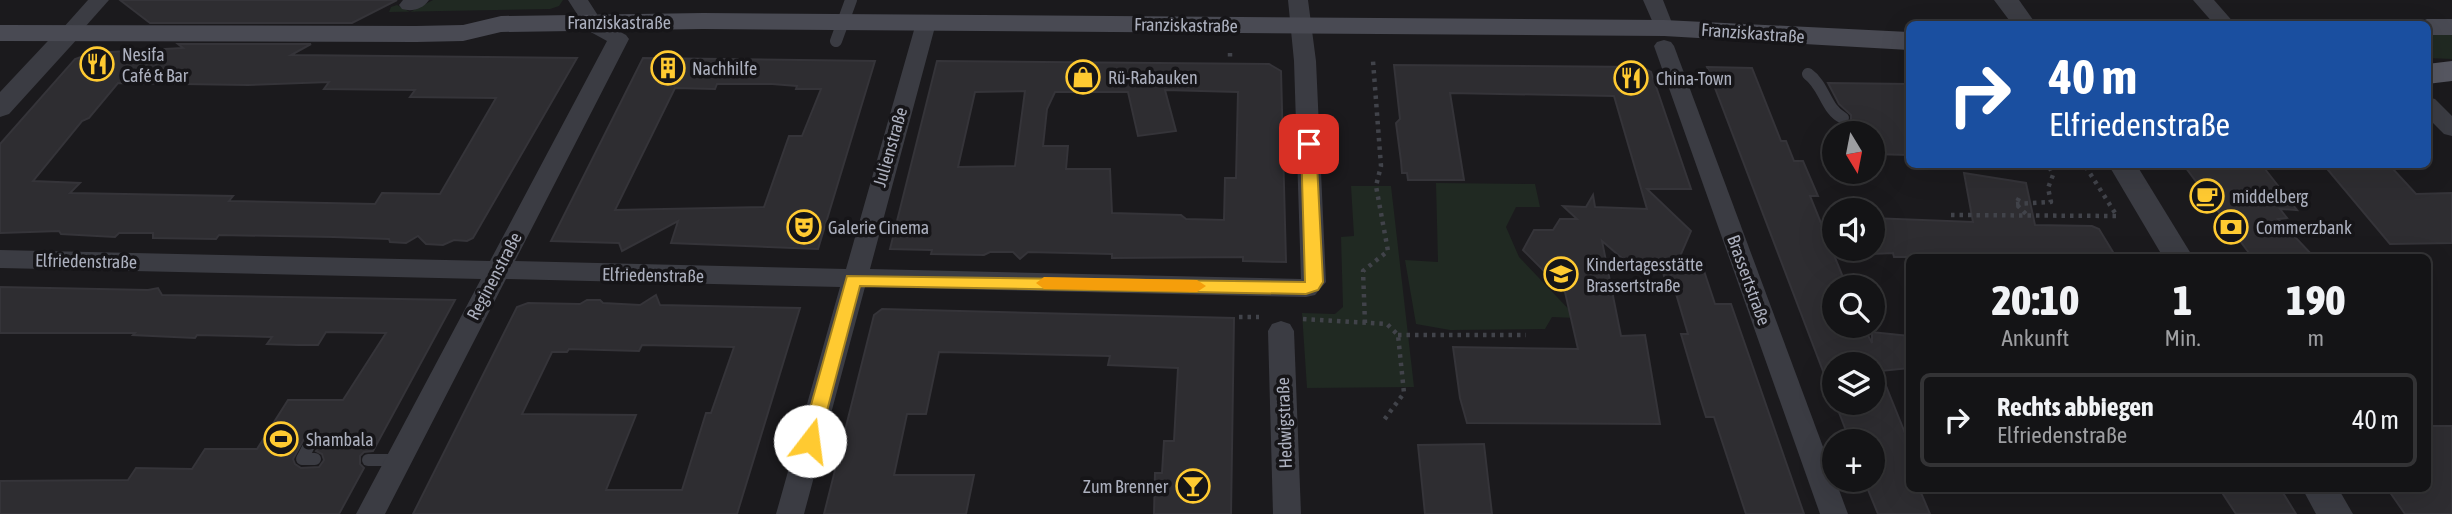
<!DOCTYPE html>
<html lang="de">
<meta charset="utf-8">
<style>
:root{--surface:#141416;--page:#1d1d1f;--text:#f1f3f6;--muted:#9d9ea1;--line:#333335}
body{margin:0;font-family:"Asap Condensed",sans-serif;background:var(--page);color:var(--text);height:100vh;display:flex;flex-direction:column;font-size:26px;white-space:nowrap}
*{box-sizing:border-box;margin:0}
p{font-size:23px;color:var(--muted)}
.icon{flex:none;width:38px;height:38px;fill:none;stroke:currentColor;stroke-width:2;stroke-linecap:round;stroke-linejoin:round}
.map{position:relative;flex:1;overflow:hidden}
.sheet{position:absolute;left:1906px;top:254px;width:525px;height:238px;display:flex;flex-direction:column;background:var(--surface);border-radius:10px;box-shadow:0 7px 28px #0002,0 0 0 2px var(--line)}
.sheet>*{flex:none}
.top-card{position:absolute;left:1906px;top:21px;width:525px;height:147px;border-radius:10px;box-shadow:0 7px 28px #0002,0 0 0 2px var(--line);background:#1a4fa0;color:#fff;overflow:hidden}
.needle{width:46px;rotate:170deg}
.controls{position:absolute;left:1822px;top:121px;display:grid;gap:14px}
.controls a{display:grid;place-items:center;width:63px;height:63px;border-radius:50%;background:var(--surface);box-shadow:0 7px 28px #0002,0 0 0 2px var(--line);font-size:35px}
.pin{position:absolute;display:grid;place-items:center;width:60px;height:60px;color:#fff;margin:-30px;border-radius:14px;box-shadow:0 4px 10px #0006}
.me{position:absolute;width:77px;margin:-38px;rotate:15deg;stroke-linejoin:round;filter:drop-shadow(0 0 5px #0008)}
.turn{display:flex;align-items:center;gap:24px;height:147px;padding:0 28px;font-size:32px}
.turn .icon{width:91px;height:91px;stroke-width:2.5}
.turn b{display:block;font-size:49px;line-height:60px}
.eta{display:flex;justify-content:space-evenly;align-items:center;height:119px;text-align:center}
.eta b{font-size:42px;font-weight:800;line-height:49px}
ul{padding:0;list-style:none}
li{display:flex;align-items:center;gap:21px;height:94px;margin:0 14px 10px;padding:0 14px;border:4px solid var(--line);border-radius:10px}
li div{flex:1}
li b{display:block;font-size:26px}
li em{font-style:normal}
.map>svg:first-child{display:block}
</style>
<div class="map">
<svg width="2452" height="514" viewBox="0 0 2452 514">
<rect width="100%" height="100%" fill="#1b1a1d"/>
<g fill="#202922">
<path d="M433,0H563L559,6L550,9L389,12L391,7L397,5L410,12Z"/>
<path d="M2427,34L2452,35V59L2427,58Z"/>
<path d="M1436,183L1535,184L1540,207H1516L1506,227L1519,257L1577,318L1552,317L1545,329L1450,330L1416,324L1405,260L1438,262Z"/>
<path d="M1351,186H1391L1414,387L1307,388L1302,313L1335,314L1343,307L1341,237L1354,236Z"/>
</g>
<g fill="#2e2d31" stroke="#353439" stroke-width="2" fill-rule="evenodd">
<path d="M120,0H397L352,23H150Z"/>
<path d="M178,44H311L291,55L577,58L473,238L467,241L454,240L443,245L426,244L418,236L406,243L390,242L389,239L334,237L219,235L216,239L153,238V233H119L115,237L61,234L59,231L0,233V144L75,59L92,53L183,48ZM329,82L324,89L415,90L410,97L496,98L440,194L382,193L375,204L229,201L233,196L70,193L80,183L33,181L82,121L89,118L118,83L248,85Z"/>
<path d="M643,58L875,61L818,249L671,243L678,221L622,251L619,243L551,241ZM717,84H772L797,86L796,89H821L802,136H789L764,207L615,210L675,88L715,89Z"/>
<path d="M937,61L1269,64L1281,71L1286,262L1243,261V257L1112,258V254L1028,252L1020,259L1013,252H990L984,255L931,254L932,250L890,249ZM1165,90L1238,92L1236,178H1225L1224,220L1186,219L1181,215L1112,213L1110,169H1066L1068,146H1043L1047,109L1055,92H1128L1138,136L1176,131ZM1025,91L1015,166L958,167L975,92Z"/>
<path d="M1394,65L1642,67L1651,72L1691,189H1647L1691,231L1675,268H1703L1715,304H1731L1804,514H1746L1714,417H1706L1700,398L1681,334H1688L1671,277L1667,286L1659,259L1630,265L1602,241L1621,336L1645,335L1660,424L1467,423L1460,398L1453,347L1578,349L1565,292L1523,250L1534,230H1553L1560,219H1577L1563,206L1586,207L1593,195L1595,207L1647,209L1614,96L1450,93L1464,180H1408L1407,173H1402L1401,161L1396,123L1400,119Z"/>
<path d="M1707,67L1752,68L1781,141H1786L1794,161H1803L1818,196H1810L1847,287H1834V326H1863L1872,343V332L1909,336V368L1880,371L1909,443V488H1919L1930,514H1878L1864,480H1872V441H1850L1835,402H1872V364H1834V400Z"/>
<path d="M1828,83L1909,84V155L1872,154V133H1850L1847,126L1851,122V115L1839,104Z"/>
<path d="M2183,164H2261L2297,210L2280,209L2287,218L2278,219L2314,257H2252Z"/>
<path d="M2323,164H2373L2378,169H2393L2416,194L2452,193V243L2390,244Z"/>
<path d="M1964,173L2026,183L2035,225L2092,226L2099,229L2116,257H1894L1893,253L1872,254V218L1973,222Z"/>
<path d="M0,287L148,290L158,288L162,295L455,300L373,451L364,452L360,456V464L364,468L339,514H0V481L128,480L136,468L192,469L205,449H257L288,400H343L386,333L326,332L318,345H298L267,344L272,337L197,335L195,338L133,335L135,333H0ZM309,430H316L321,434V441L316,451L322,454L324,460L319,467L301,468L295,464L293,459Z"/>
<path d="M656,295L660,305L800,308L737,514H413L517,307L528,303L580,304L587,300H600L603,303L640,305ZM642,345L734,347L711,413H706L682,490H606L636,415L522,414L552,352H567L569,349L639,351Z"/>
<path d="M882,309L1234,318L1231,514H1154L1155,473H1162L1164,441H1174L1178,368L1108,365L1110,356L939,352L926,414H907L894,475H974L966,514H824L874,315Z"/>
<path d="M2427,426H2452V514H2405L2387,488H2427Z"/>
<path d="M1484,444L1492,514H1425L1418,445Z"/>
<path d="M2219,488H2280L2296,514H2236Z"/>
</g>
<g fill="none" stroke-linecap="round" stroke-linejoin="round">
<g stroke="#41434a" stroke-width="4.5" stroke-dasharray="3.5 5" stroke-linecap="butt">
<path d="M1230,53V58"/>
<path d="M1944,164L2097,167"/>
<path d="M2019,198L2016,204L2027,215"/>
<path d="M2016,204L2051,202L2048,188L2053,175L2049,166"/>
<path d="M1951,215L2117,216L2084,164"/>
<path d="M1239,317H1259"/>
<path d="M1303,319L1387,324L1398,335L1404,393L1384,420"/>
<path d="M1365,323L1363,271L1388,251L1376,186L1381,166L1373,61"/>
<path d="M1398,335H1526"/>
</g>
<g stroke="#3b3c43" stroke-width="12">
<path d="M836,41L851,0"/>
<path d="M1808,74C1825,86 1825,109 1843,118"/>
<path d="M313,438L302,459H315"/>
<path d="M368,460H397"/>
</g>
<g fill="#3b3c43" fill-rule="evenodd">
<path d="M88,0H109L77,36H63L60,32L63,28Z"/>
<path d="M403,0H429C423,9 412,12 402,9L399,5Z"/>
<path d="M568,0H588L597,14L596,19L626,35L629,39L515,261L846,269L916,23L919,19H933L936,23L870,269L1301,279L1294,61L1288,0H1308L1316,61L1326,282L1315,295L1306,297L865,287L804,514H776L840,287L506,279L385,514H356L481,279L0,268V250L490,261L607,41L578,25L575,21L577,14Z"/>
<path d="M1643,0H1663L1674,28L1671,32H1657Z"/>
<path d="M2193,0H2214L2235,24H2214Z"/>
<path d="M1664,40L1671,42L1674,46L1848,514H1820L1654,46L1657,42Z"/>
<path d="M2427,97L2435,99L2452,116V136L2444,134L2427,117Z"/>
<path d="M1281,321L1290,324L1294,331L1301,514H1273L1268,331L1272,324Z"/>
</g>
<g fill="#3b3c43" fill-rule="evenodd">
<path d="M1994,0H2019L2036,24H2012Z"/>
<path d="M70,24L79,27L82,32L79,37L9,114L0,117V92L61,27Z"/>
<path d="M2108,164H2136L2193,257H2163Z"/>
<path d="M2302,488H2338L2353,514H2316Z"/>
</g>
<g fill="#494a53" fill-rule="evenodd">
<path d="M703,13L1664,20L1909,32V50L1664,36L703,29L501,32L463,41L416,42L0,41V25L416,26L463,25L501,16Z"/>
<path d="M2427,19H2452V35H2427V24H2415Z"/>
</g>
<path fill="#575862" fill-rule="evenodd" d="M2452,61V81L2427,84V64Z"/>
</g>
<path fill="#ffca31" stroke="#a68320" stroke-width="2" d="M1309,139L1316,144L1323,282L1318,290L1306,294L860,286L819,441L816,446L810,448L804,446L801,441L847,276L1305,282L1301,144Z"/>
<path fill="#f59e0b" d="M1044,277L1197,280L1206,286L1197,292L1044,289L1036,283Z"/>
<defs>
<symbol id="restaurant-ring" viewBox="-11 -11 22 22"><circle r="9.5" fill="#161518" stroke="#ffca31" stroke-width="1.5"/><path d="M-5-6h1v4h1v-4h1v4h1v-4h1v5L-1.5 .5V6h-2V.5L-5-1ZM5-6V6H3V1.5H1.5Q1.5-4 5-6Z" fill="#ffca31"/></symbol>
<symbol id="building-ring" viewBox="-11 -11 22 22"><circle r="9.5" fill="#161518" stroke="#ffca31" stroke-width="1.5"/><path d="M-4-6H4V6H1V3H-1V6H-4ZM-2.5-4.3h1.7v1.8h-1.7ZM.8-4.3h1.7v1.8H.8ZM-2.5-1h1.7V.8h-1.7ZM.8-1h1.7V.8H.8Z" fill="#ffca31"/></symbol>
<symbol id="shop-ring" viewBox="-11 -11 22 22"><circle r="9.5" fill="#161518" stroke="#ffca31" stroke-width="1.5"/><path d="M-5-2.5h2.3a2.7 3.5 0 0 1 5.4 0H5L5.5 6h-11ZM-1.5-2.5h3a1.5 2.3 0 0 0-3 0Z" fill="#ffca31"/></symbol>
<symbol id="cafe-ring" viewBox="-11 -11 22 22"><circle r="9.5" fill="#161518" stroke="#ffca31" stroke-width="1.5"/><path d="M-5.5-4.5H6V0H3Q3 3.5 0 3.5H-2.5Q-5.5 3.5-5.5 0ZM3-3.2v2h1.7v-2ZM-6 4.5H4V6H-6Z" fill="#ffca31"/></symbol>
<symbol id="theatre-ring" viewBox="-11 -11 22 22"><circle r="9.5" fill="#161518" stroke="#ffca31" stroke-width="1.5"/><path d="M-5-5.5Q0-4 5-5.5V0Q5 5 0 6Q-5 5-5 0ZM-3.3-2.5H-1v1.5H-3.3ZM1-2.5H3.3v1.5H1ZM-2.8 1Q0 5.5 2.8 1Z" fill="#ffca31"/></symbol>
<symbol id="bank-ring" viewBox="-11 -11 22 22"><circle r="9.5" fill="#161518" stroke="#ffca31" stroke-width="1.5"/><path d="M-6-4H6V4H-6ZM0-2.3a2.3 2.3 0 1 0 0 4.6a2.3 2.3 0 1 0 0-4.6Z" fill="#ffca31"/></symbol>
<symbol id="school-ring" viewBox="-11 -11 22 22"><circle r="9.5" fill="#161518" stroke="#ffca31" stroke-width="1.5"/><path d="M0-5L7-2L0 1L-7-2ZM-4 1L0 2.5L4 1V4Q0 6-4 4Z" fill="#ffca31"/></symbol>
<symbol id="stadium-ring" viewBox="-11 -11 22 22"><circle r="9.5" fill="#161518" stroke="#ffca31" stroke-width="1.5"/><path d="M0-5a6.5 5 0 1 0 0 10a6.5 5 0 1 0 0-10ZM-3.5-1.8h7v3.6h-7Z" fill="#ffca31"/></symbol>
<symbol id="bar-ring" viewBox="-11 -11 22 22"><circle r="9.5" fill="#161518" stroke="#ffca31" stroke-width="1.5"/><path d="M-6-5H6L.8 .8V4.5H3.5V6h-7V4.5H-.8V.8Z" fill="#ffca31"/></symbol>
</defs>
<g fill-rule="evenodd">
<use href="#restaurant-ring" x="78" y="45" width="38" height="38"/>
<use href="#building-ring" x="649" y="49" width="38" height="38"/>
<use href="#shop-ring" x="1064" y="58" width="38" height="38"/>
<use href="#restaurant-ring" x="1612" y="59" width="38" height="38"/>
<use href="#cafe-ring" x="2188" y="177" width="38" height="38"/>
<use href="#theatre-ring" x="785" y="208" width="38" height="38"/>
<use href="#bank-ring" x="2212" y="208" width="38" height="38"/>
<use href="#school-ring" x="1542" y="255" width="38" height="38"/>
<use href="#stadium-ring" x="262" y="420" width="38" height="38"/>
<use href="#bar-ring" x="1174" y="467" width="38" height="38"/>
</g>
<g text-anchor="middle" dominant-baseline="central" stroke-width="7" stroke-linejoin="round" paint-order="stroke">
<g font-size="18" fill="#acb0be" stroke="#161518">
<text x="619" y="22">Franziskastraße</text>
<text transform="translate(1186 25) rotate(1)">Franziskastraße</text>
<text transform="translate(1753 33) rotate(4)">Franziskastraße</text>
<text transform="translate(890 147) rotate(-74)">Julienstraße</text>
<text transform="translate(86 261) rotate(1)">Elfriedenstraße</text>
<text transform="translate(653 275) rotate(1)">Elfriedenstraße</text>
<text transform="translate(494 276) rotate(-62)">Reginenstraße</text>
<text transform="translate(1749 280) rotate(70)">Brassertstraße</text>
<text transform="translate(1284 423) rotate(-92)">Hedwigstraße</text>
</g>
<g font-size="18" fill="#acb0be" stroke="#161518" text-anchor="start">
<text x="122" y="54">Nesifa<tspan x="122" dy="21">Café &amp; Bar</tspan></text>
<text x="692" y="68">Nachhilfe</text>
<text x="1108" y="77">Rü-Rabauken</text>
<text x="1656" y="78">China-Town</text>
<text x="2232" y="196">middelberg</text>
<text x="828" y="227">Galerie Cinema</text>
<text x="2256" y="227">Commerzbank</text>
<text x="1586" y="264">Kindertagesstätte<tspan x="1586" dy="21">Brassertstraße</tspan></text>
<text x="306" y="439">Shambala</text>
<text x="1168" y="486" text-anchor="end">Zum Brenner</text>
</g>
</g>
</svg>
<div class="controls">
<a><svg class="needle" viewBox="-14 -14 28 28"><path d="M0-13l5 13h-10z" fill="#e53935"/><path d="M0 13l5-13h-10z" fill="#9d9ea1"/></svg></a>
<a><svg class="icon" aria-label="sound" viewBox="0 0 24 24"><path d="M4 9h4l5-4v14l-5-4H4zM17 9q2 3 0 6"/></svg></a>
<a><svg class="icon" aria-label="search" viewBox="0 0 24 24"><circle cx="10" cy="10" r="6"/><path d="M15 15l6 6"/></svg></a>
<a><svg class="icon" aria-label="layers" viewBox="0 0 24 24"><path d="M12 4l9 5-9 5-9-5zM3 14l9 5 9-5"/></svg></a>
<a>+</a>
</div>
<div class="pin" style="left:1309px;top:144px;background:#d93025"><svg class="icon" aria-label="arrive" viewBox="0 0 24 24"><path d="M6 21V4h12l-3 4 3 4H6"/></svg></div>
<svg class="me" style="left:810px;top:441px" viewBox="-20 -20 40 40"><circle r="19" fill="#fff"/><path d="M0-13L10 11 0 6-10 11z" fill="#ffca31"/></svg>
<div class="top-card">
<div class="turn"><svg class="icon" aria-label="right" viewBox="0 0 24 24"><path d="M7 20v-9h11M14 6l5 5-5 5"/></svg><div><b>40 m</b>Elfriedenstraße</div></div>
</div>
<section class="sheet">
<div class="eta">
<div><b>20:10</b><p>Ankunft</p></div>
<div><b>1</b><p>Min.</p></div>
<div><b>190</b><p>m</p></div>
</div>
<ul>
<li><svg class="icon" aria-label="right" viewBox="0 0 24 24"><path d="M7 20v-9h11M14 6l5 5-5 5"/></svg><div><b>Rechts abbiegen</b><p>Elfriedenstraße</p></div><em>40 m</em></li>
</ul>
</section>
</div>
